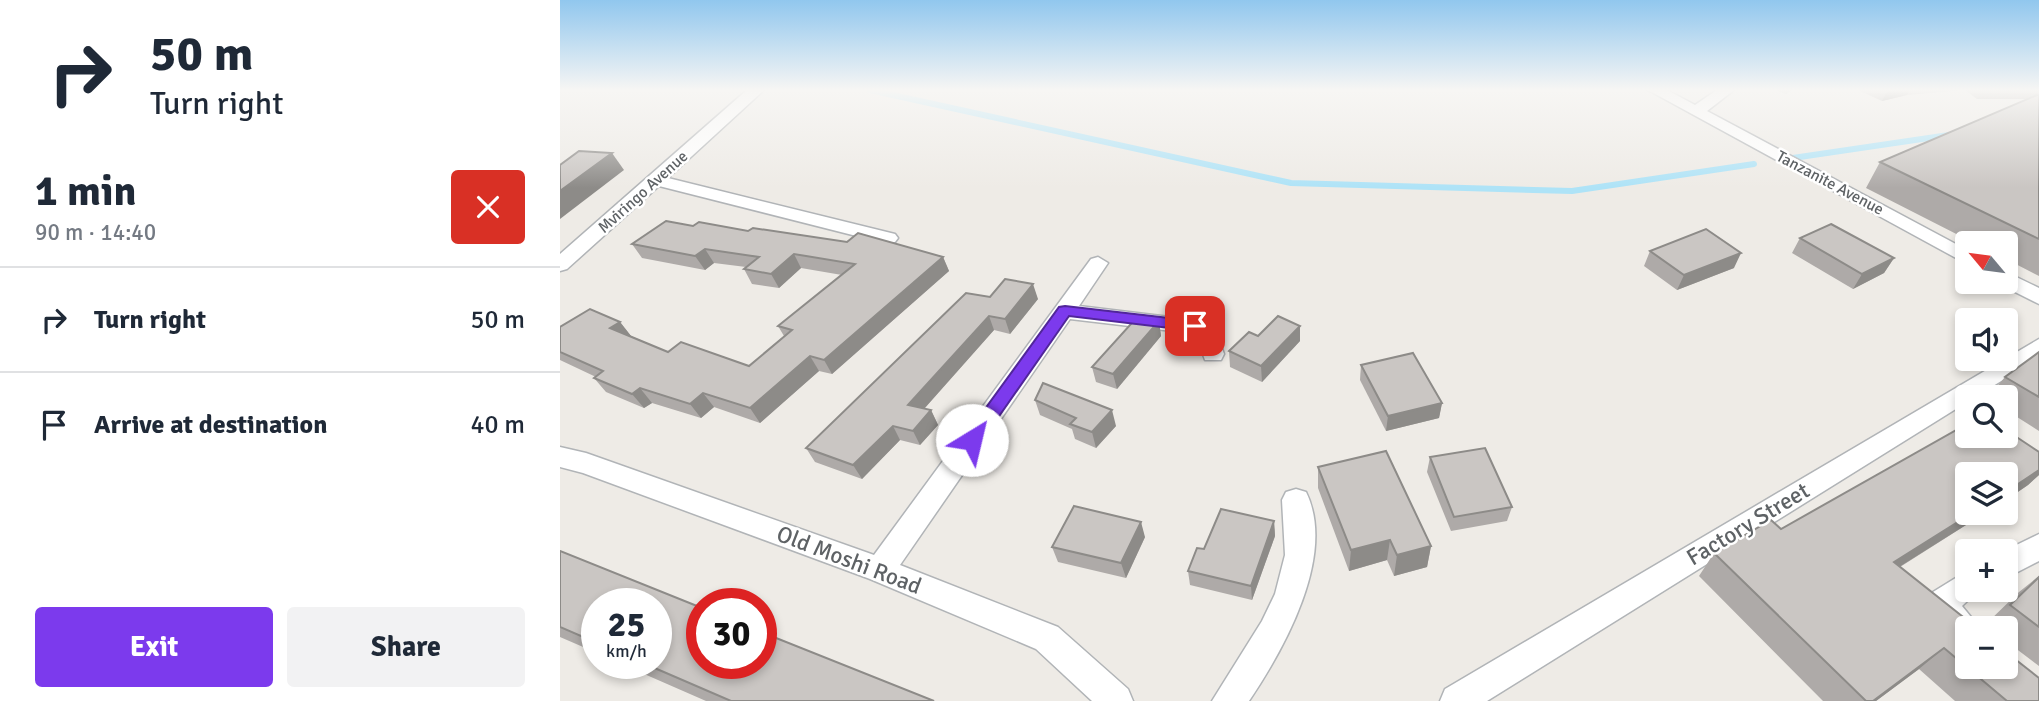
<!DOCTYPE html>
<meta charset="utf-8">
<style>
:root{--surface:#fff;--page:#f2f2f3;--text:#1f2937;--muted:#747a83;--line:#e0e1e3;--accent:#7c3aed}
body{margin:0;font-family:Signika,sans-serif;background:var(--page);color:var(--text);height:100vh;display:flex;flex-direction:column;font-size:26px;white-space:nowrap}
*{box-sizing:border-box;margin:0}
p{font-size:23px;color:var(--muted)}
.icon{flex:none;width:38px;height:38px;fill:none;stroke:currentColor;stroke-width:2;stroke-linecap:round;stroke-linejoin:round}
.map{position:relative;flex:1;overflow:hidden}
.details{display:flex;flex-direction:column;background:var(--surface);width:560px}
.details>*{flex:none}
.top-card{background:#fff;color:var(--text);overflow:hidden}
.needle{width:46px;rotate:299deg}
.controls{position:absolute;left:1395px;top:231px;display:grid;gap:14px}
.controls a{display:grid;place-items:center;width:63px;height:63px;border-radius:7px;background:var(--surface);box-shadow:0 4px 10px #0003;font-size:35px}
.speed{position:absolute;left:21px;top:588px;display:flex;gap:14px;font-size:35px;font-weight:700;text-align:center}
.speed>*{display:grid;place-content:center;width:91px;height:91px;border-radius:50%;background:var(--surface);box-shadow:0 4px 10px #0003;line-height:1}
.speed small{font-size:18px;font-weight:400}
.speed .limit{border:10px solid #d22;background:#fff;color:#111}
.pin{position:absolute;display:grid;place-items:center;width:60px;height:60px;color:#fff;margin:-30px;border-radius:14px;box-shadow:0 4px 10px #0006}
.me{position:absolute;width:77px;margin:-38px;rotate:36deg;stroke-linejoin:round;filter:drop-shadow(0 0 5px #0008)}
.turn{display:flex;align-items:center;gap:24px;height:147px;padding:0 35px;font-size:32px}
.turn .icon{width:91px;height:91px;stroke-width:2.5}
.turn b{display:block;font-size:49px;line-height:60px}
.round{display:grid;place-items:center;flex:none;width:74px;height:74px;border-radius:7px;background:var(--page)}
.head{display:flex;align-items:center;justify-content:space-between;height:119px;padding:0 35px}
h1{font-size:42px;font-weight:700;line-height:52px}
.primary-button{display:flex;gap:14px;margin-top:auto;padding:14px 35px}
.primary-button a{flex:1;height:80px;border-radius:7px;background:var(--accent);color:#fff;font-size:28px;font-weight:700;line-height:80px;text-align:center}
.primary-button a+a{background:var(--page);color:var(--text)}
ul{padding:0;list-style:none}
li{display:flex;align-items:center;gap:21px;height:105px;padding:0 35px;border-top:2px solid var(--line)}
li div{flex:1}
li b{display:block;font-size:26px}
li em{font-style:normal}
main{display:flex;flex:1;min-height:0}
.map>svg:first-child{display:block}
</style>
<main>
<section class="details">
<div class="top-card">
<div class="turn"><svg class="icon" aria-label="right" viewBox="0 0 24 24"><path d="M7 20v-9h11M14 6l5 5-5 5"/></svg><div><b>50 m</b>Turn right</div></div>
</div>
<div class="head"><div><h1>1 min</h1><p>90 m · 14:40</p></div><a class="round" style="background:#d93025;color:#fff"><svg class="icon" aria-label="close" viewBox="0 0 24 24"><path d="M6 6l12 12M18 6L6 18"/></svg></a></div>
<ul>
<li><svg class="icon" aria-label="right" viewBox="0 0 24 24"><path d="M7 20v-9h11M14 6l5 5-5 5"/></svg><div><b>Turn right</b></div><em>50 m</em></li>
<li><svg class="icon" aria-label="arrive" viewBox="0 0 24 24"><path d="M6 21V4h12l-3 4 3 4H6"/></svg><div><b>Arrive at destination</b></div><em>40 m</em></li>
</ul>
<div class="primary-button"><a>Exit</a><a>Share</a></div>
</section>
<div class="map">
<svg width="1479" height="701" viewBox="0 0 1479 701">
<rect width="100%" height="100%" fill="#eeebe6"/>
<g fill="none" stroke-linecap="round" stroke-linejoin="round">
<g stroke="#aee3f7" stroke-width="6">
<path d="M310,90L731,183L1012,191L1194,164"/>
<path d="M1226,159L1389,135"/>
</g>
<defs>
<g id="street">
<path d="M187,90H204L108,178L335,234L338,238L335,242L328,244L99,186L7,269L0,271V254Z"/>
<path d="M1088,90H1107L1135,105L1157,90H1174L1147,111L1407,250V264Z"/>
<path d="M538,257L548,263L519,306L643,321L655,329L664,354L661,360H645L637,338L629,333L510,319L340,565L498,627L568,689L573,701H532L476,649L310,579L23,473L0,467V447L26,453L314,555L531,259Z"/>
<path d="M1446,272L1479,288V304L1439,284L1446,282Z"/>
<path d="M1479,339V358L1415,397H1407V402L927,701H880L885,689Z"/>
<path d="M736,489L746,492C777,555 724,649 689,701H652L702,621L715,594L725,555L722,500L726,492Z"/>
<path d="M1479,534V561L1446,578L1444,551Z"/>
<path d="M1407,571V590H1419L1402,606L1420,628H1407V648C1386,640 1378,622 1369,602L1373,592Z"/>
</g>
</defs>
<use href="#street" stroke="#b1b4b7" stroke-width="3"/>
<use href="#street" fill="#fff" fill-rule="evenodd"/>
</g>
<g fill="#aeaaa8">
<path d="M1215,90H1233L1226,94Z"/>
<path d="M1298,90H1479V276L1446,259V243H1414L1306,188L1320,162L1469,99H1417L1405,90L1347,95L1322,101Z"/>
<path d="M133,226L188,231L383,257L389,271L272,374L259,371L200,423L154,407L141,418L92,403L84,408L46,392L34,378L36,377L0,360V327L60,322L71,336L108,352L189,366L224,336L218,326L282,275L241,268L219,288L192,284L184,269L186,267L154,263L145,270L82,258L72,244Z"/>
<path d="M1240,238L1334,258L1324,273L1293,289L1232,253Z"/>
<path d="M1090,251L1174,268L1117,290L1084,266Z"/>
<path d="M430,297L478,299L450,334L434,330L364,409L371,410L378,425L360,445L340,440L302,479L255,462L246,448Z"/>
<path d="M599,321L601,336L557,389L536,382L532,367Z"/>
<path d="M740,341L702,382L670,367L669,351Z"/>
<path d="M1479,352V431L1446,410V397H1428L1445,377Z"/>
<path d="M801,365L882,403L879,418L826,431L800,380Z"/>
<path d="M475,400L556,426L536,448L515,439L512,429L480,415Z"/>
<path d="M1479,452V475L1468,485L1446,500V474L1425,513L1340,567L1479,701H1395L1359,669L1316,701H1263L1139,576L1154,553L1221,529Z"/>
<path d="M870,457L952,507L947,521L891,531L867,472Z"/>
<path d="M758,467L871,546L867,567L834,576L827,560L789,571L758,488Z"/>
<path d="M714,521L715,536L692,600L630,585L628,571L644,549Z"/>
<path d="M585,537L566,578L498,562L492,547Z"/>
<path d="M0,551L17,558L374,701H146L59,663H96L37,604V653L0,637Z"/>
<path d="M1479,576V666L1446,641V628H1429L1425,625L1459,592Z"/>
</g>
<g fill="#8d8b88">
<path d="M1328,90H1350L1347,95L1322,101Z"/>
<path d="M52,153L64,170L0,219V191Z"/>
<path d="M145,249L154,263L145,270L135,256Z"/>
<path d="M1181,253L1174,268L1117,290L1124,275Z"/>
<path d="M234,254L241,268L219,288L211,274Z"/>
<path d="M383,257L389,271L272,374L264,360Z"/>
<path d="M1334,258L1324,273L1293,289L1302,274Z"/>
<path d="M473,284L478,299L450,334L445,319Z"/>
<path d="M429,316L434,330L355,419L348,405Z"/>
<path d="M599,321L601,336L557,389L553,374Z"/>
<path d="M60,322L71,336L62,342L50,328Z"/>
<path d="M740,326V341L702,382L701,366Z"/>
<path d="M250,356L259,371L200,423L190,408Z"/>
<path d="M80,388L92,403L84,408L72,394Z"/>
<path d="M143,393L154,407L141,418L130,404Z"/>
<path d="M882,403L879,418L826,431L828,416Z"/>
<path d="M371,410L378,425L360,445L353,431Z"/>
<path d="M552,410L556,426L536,448L532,432Z"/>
<path d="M333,426L340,440L302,479L293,465Z"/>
<path d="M1479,470V475L1468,485L1446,500V492Z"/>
<path d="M1412,513H1425L1312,584L1334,562Z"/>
<path d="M714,521L715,536L692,600L691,586Z"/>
<path d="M581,522L585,537L566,578L561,563Z"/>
<path d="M830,540L827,560L789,571L791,550Z"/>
<path d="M871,546L867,567L834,576L837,555Z"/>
<path d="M1384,648L1359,669L1316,701H1313Z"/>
</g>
<g fill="#cac6c3" stroke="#8d8b88" stroke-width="2">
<path d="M1477,95H1479V239L1320,162Z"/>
<path d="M19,151L52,153L0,191V165Z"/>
<path d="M106,221L133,226L139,222L188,231L193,228L287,242L298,233L383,257L264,360L250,356L190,408L143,393L130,404L80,388L72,394L34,378L43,371L0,352V327L30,309L60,322L50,328L108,352L121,342L189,366L232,330L218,326L295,264L234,254L211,274L184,269L199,257L145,249L135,256L72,244Z"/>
<path d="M1271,224L1334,258L1302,274L1240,238Z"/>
<path d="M1146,229L1181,253L1124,275L1090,251Z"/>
<path d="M445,279L473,284L445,319L429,316L348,405L371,410L353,431L333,426L293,465L246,448L406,293L430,297Z"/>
<path d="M579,315L594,317L599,321L553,374L532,367Z"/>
<path d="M718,316L740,326L701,366L669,351L689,332L698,336Z"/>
<path d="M1479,352V397L1445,377Z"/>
<path d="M853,353L882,403L828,416L801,365Z"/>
<path d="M483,383L552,410L532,432L510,424L516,418L475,400Z"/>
<path d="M1407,424V436H1446V430L1479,452V470L1446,492V474H1407V513H1412L1334,562L1417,628H1407V667H1446V652L1479,678V701H1447L1384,648L1313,701H1306L1154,553L1211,520L1221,529Z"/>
<path d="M925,448L952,507L894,517L870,457Z"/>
<path d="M826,451L871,546L837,555L830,540L791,550L758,467Z"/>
<path d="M514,506L581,522L561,563L492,547Z"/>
<path d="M661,509L714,521L691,586L628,571L637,548L644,549Z"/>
<path d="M0,551L142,608V663H201V632L374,701H171L83,663H96V604H37V643L0,627Z"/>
<path d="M1479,577V627L1450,605Z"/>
</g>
<linearGradient id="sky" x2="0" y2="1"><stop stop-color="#91c7ee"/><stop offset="0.48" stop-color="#f7f6f4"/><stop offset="1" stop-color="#f7f6f4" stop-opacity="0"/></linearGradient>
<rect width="1479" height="188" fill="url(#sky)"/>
<path fill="#7c3aed" stroke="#51269a" stroke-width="2" d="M505,306L635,321L642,326L635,331L509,316L419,445H406L403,440L406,435L499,307Z"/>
<g text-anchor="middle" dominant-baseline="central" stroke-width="5" stroke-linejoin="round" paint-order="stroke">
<g font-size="16" fill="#5e6265" stroke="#fff">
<text transform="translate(1270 183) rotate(28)">Tanzanite Avenue</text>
<text transform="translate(83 192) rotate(-42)">Mviringo Avenue</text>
</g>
<g font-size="23" fill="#5e6265" stroke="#fff">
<text transform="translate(1188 524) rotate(-31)">Factory Street</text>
<text transform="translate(289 560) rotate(21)">Old Moshi Road</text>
</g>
</g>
</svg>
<div class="controls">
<a><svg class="needle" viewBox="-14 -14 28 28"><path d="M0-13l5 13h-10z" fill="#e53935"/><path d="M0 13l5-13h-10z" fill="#747a83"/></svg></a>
<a><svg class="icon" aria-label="sound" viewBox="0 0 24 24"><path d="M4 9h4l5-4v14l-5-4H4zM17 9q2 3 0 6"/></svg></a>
<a><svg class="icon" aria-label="search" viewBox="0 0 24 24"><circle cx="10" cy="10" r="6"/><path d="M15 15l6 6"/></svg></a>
<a><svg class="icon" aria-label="layers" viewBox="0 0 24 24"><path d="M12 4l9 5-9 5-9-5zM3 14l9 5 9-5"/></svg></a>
<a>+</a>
<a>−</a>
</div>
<div class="speed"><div>25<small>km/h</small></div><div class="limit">30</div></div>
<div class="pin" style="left:635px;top:326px;background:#d93025"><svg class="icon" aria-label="arrive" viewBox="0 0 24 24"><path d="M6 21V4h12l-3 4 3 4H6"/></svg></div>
<svg class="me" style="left:412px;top:440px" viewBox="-20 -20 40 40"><circle r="19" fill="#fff"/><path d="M0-13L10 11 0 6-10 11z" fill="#7c3aed"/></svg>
</div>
</main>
